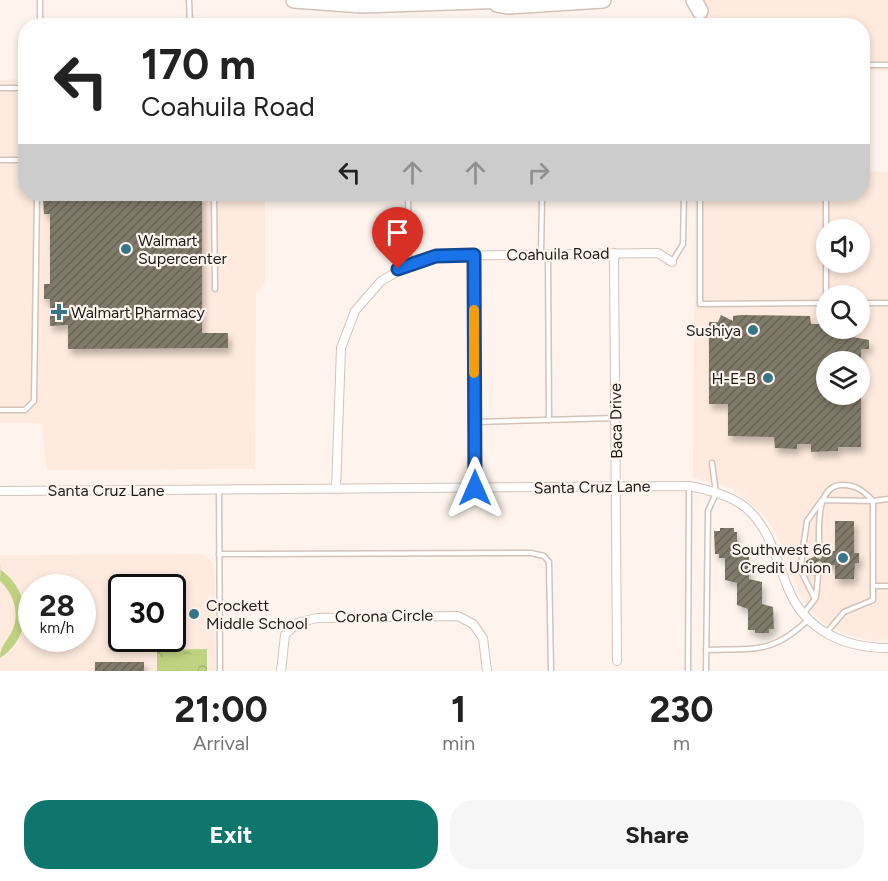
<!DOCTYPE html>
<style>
:root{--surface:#fff;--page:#f6f6f6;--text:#222;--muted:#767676;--accent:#0f766e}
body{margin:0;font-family:Figtree,sans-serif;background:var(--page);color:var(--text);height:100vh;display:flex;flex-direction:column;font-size:22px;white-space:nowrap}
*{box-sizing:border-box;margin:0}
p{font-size:20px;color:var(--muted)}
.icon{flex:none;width:33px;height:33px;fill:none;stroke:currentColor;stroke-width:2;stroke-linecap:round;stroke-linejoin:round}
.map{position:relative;height:671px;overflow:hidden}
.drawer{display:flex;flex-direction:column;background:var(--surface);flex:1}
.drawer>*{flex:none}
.hud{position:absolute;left:18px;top:18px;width:852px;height:183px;border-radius:24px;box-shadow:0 3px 9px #0003;background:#fff;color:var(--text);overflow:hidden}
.controls{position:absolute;left:816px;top:219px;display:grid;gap:12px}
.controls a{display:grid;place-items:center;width:54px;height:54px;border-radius:50%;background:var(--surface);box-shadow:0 3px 9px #0003;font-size:30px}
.speed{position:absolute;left:18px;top:574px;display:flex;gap:12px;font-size:30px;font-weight:700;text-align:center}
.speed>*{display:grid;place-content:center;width:78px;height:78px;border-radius:50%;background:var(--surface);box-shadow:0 3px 9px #0003;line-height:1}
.speed small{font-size:15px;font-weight:400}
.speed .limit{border:3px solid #111;border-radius:9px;background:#fff;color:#111}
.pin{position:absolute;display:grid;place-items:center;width:51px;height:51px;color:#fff;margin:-62px -26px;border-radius:50% 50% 50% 0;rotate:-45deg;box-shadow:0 0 6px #0007}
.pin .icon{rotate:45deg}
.me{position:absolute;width:66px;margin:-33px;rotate:0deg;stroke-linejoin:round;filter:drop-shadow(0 0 4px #0008)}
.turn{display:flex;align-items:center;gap:21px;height:126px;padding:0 24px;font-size:27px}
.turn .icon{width:78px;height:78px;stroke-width:2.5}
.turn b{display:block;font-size:42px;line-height:51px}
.lanes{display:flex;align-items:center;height:57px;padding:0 24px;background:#0003;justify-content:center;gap:30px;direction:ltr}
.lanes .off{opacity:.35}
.eta{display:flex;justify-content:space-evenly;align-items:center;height:102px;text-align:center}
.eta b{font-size:36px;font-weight:700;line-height:42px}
.cta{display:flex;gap:12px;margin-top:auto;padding:12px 24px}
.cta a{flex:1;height:69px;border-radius:24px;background:var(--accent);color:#fff;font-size:24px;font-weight:700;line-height:69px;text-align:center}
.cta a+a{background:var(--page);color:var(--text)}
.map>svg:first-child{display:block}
</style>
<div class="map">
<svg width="888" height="671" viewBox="0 0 888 671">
<defs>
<pattern id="park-crowns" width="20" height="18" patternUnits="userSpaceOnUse" patternTransform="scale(1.5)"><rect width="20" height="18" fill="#bed280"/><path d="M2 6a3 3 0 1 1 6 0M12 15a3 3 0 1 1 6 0" fill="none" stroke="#a3b46e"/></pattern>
<pattern id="building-hatch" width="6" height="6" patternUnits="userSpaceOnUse" patternTransform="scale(1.5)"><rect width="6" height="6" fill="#807a6b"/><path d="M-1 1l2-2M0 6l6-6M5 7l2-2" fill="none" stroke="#686357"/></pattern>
<filter id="shadow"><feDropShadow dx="3" dy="5.5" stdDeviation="3" flood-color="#0004"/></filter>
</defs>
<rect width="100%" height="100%" fill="#fef4ed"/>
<g fill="#feeade" fill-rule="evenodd">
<path d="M693,0H888V71L863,72L862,26L694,25Z"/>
<path d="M25,79L26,194H265V283L256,293L255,469L47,470L41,423H0V80Z"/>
<path d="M863,171L888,172V639L875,641L844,634L821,621L802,599L779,539L765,516L731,488L693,478L695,194H862ZM826,230H860V262H826ZM826,296H860V328H826ZM826,362H860V394H826Z"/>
<path d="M203,554L214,564L216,671H0V555ZM32,588H82V639H32ZM122,588H172V639H122Z"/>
</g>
<path fill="url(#park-crowns)" d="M207,649V671H157V650Z"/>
<g fill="#bed280">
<path d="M1,562V570C32,592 33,637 0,658C0,645 8,641 13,629C20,613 13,593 0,581Z"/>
<path d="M198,654V670H165V655Z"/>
</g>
<g fill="url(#building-hatch)" filter="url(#shadow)">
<path d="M50,194H202V333H228V348L68,349V325L50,326V299H44V284H50V214H44L43,199L50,198Z"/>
<path d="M721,315L733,321V316L741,315L810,316L811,324H826V328H846L852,330V337L869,340V349H861V362H826V394H861V447H838V451L811,452V444H797V449L775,448L774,437L728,436V404H709V322H718Z"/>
<path d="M835,521H854V553H859V563H855L854,579H835V565H823L820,561L807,570L806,561L815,556L820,559L826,551H835Z"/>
<path d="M720,528H734V532H737V554L749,557V579L762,582V604L773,607L774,629H769V633H755V630H748V609L737,605V583L725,580V558H719V554H715L714,531H720Z"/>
<rect x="95" y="662" width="49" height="9"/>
</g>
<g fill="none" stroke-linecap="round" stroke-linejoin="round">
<defs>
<g id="lane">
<path d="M189,0L190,26"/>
<path d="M700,14L701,26"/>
<path d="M40,26V0"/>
<path d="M862,65H888"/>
<path d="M0,88H26"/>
<path d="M0,160H26"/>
<path d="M214,194L215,289"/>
<path d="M408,194L409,264"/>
<path d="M700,194V304L826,303"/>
<path d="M541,254L542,198"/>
<path d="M548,255L549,420"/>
<path d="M672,262L683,244L684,194"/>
<path d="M826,303V194"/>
<path d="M860,303H888"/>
<path d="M0,410H25L34,401L37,194"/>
<path d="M476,422L616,418"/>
<path d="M219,490L220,671"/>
<path d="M219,554L531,553L544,556L549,562L551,671"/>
<path d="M819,555C820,535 813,487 841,485C855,484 864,491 873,501L888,499"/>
<path d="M873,586H888"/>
<path d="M816,597L819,565"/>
<path d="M804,613L815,599L801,571L802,555L807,521L822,500L873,501V600L844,612L827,632"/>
<path d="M706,650C754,648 771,655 808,620"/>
<path d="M688,671L689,486"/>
<path d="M706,671L708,511L716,493L712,463"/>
</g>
<g id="street">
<path d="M614,253L617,661"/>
<path d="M474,255L475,488"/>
<path d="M336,489L341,348L355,311L381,281L416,261L436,256L658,253L672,262"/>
<path d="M0,491L689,486C709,490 729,495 745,507C770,528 776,559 788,588C805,631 845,648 888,648"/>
<path d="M281,671L285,635L297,623L317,618L458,616L473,624L483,638L487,671"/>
</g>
<g id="highway">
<path d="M294,0L362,5L508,0"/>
<path d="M694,0L700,11"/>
<path d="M497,4L509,6L603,0"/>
</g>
</defs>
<use href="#lane" stroke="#d3c3b9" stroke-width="7"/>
<use href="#street" stroke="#d3c3b9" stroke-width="10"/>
<use href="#highway" stroke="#d3c3b9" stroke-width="18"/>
<use href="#lane" stroke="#fff" stroke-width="4"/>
<use href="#street" stroke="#fff" stroke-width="8"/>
<use href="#highway" stroke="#fff" stroke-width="15"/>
</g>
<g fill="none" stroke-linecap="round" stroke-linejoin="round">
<defs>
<path id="route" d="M398,269L436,256L474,255L475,488"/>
</defs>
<use href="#route" stroke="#114b97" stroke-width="15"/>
<use href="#route" stroke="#1a73e8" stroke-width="10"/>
<path stroke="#f59e0b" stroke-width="10" d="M474,310V373"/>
</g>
<g fill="#36768a" stroke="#fef4ed" stroke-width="2">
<circle cx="126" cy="249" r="6"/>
<path d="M56 303h6v6h6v6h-6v6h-6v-6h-6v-6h6z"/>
<circle cx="753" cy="330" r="6"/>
<circle cx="768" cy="378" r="6"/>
<circle cx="843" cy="558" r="6"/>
<circle cx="194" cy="614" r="6"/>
</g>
<g text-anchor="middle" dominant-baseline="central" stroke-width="4.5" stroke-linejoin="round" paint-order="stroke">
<g font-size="16" fill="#221c19" stroke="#fef4ed" text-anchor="start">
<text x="138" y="240">Walmart<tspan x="138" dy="18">Supercenter</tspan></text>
<text x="71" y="312">Walmart Pharmacy</text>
<text x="741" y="330" text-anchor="end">Sushiya</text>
<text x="756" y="378" text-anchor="end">H-E-B</text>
<text x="831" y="549" text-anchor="end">Southwest 66<tspan x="831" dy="18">Credit Union</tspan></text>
<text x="206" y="605">Crockett<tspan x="206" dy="18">Middle School</tspan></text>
</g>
<g font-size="16" fill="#221c19" stroke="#fef4ed">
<text transform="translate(558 254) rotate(-1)">Coahuila Road</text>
<text transform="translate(616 421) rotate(-91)">Baca Drive</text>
<text transform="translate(592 487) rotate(-1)">Santa Cruz Lane</text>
<text x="106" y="490">Santa Cruz Lane</text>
<text transform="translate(384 616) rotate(-1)">Corona Circle</text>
</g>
</g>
</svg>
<div class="controls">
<a><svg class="icon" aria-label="sound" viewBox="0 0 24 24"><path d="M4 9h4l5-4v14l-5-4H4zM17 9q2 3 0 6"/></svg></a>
<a><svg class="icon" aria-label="search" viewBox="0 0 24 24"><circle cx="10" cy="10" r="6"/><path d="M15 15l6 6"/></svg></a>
<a><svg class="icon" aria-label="layers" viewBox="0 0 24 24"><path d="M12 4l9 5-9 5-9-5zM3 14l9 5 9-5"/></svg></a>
</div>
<div class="speed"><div>28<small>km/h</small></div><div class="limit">30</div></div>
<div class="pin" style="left:398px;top:269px;background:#d93025"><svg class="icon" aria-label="arrive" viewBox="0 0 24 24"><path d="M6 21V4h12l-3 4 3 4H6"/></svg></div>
<svg class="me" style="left:475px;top:488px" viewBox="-20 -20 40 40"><path d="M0-17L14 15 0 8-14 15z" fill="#1a73e8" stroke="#fff" stroke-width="4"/></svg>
<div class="hud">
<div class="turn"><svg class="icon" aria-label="left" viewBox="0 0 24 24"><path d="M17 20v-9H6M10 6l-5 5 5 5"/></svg><div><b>170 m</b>Coahuila Road</div></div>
<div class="lanes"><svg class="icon" aria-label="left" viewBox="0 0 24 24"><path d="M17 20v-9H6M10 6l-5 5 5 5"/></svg><svg class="icon off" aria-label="ahead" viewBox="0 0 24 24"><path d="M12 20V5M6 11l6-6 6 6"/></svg><svg class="icon off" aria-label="ahead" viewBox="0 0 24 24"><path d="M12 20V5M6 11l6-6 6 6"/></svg><svg class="icon off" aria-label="right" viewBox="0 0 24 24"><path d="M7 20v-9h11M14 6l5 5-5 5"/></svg></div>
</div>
</div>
<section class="drawer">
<div class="eta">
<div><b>21:00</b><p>Arrival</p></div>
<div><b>1</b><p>min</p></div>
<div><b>230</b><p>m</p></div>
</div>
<div class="cta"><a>Exit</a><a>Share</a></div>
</section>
